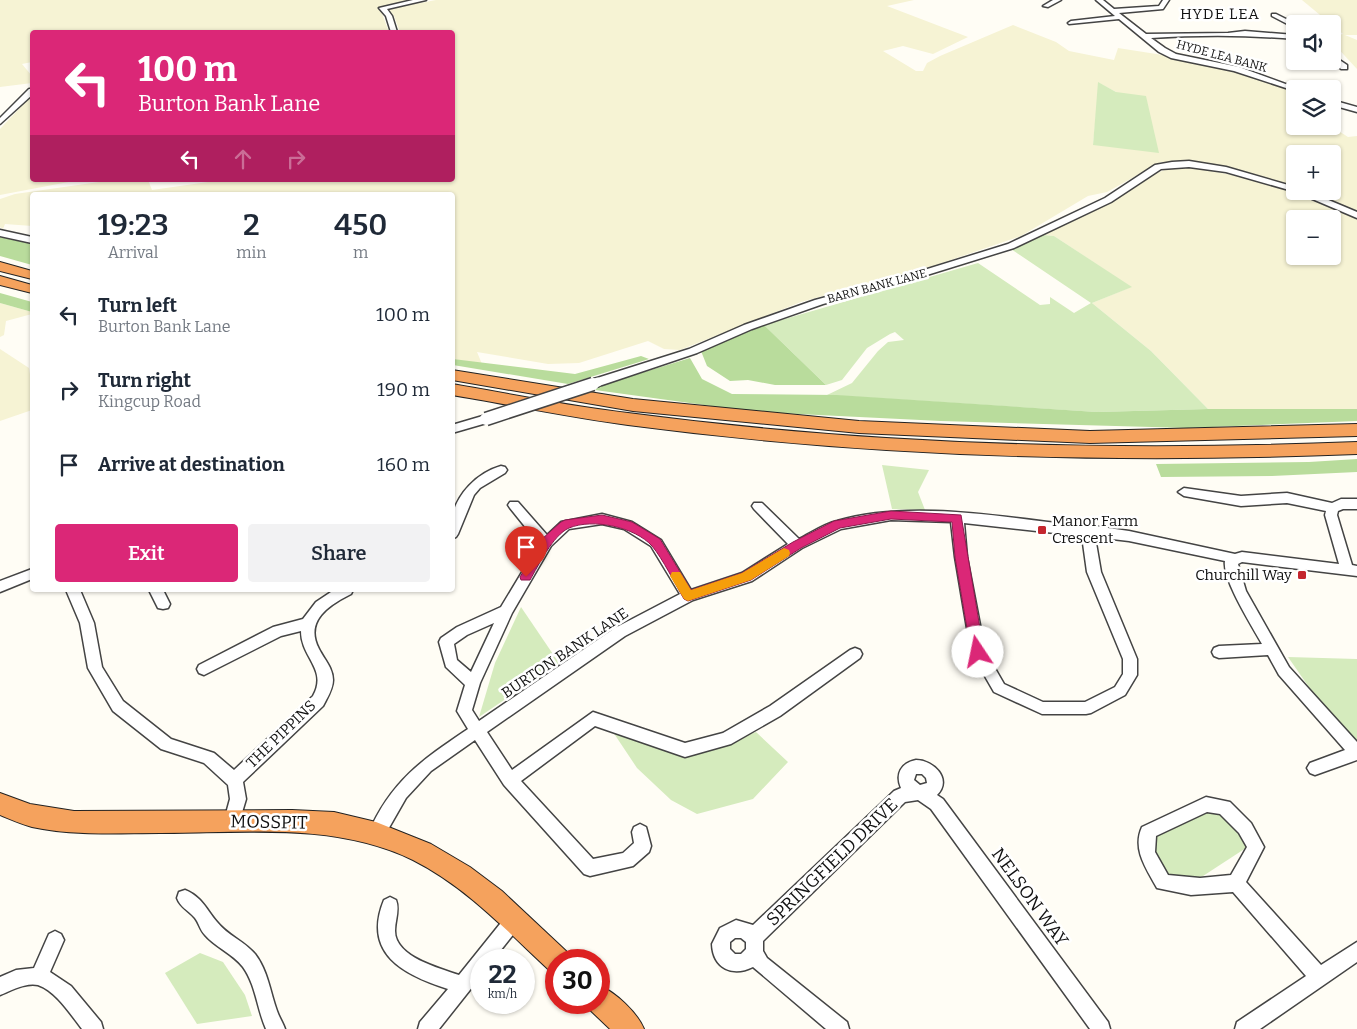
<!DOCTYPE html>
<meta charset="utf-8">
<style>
:root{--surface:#fff;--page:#f2f2f3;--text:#1f2937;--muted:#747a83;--accent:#db2777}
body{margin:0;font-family:Bitter,serif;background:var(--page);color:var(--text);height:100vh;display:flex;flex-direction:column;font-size:19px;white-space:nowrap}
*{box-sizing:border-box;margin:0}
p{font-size:16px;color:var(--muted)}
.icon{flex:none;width:28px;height:28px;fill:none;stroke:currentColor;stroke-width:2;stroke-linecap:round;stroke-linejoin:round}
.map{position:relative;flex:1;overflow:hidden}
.drawer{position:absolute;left:30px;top:192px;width:425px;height:400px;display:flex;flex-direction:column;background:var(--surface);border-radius:5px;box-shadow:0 1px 4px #0004}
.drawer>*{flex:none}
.hud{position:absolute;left:30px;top:30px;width:425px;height:152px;border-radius:5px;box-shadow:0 1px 4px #0004;background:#db2777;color:#fff;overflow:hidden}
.fabs{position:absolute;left:1286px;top:15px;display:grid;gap:10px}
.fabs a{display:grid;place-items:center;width:55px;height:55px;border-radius:5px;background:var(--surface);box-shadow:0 1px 4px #0004;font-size:25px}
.speed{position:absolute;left:470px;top:949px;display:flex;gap:10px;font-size:25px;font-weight:700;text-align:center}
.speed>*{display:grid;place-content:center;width:65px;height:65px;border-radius:50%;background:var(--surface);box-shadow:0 1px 4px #0004;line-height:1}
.speed small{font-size:12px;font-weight:400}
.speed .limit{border:8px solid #d22;background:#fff;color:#111}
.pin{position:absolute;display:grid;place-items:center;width:42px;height:42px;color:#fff;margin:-51px -21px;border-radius:50% 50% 50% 0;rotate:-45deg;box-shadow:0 0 5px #0007}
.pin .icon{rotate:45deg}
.me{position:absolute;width:55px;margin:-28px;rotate:349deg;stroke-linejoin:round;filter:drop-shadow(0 0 4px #0008)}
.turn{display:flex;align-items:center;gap:18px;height:105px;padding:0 25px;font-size:22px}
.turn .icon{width:65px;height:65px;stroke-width:2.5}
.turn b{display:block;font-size:35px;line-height:42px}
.lanes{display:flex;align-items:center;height:48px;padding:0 25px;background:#0003;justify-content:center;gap:25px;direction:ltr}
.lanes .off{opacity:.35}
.eta{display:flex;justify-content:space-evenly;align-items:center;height:85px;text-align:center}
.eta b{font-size:30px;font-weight:600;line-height:35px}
.button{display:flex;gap:10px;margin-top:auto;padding:10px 25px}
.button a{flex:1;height:58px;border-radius:5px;background:var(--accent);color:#fff;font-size:20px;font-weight:600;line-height:58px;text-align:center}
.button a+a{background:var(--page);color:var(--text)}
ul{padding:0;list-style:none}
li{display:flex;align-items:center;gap:15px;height:75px;padding:0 25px}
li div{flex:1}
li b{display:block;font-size:19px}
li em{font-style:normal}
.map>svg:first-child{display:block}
</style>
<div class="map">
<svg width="1357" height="1029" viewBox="0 0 1357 1029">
<rect width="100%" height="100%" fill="#fffdf5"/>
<g fill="#f6f3d4" fill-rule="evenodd">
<path d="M0,0H417L388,5L380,8L389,32H32V62L22,64L32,76V83L0,87Z"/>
<path d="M436,0H914L887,6L968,37L933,54L903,46L883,51L916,71H923L927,63L940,56L1013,25L1056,42L1069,51L1114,60L1118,48L1169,56L1235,71L1295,92V126H1331L1348,137L1357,136V210L1355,212L1305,191H1332V154H1295V187L1261,176L1207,164L1161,162L1107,192L1088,196L1021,236L936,265L801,302L680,350L664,349L648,341L579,363L548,364L477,352L482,364L453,359L452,195H32V226L5,224L3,229L0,227V199L15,194L113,180H148L152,190L222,180H452V32H400L394,16L388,9ZM1099,83L1116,92L1093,145Z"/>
<path d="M1302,0H1357V35H1345L1357,40V69L1333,43V36L1343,34Z"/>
<path d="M32,95V180H79L0,195V129Z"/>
<path d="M1172,167L1196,168L1237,176L1272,185L1357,218V409H1208L1151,351L1092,303L1131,287L1054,236L1043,235L1114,201L1157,173ZM1295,219H1332V256H1295Z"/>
<path d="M0,303L32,312V314L6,321L4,335L0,337Z"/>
<path d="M0,349L29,368L32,387V410L0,421Z"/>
</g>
<g fill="#d5ebbd">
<path d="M1098,82L1116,92L1146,96L1159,153L1093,145Z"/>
<path d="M1043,235L1054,236L1132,287L1092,303L1151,351L1208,409L1097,412L827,395L852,383L878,351L888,342L904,340L895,332L890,334L867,348L842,380L826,385L764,325L978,263L1040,305L1050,304V297L1074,313L1091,303L1011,249Z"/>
<path d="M882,465L929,470L918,492L925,510L892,509Z"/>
<path d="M521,607L559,663L479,717L495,663Z"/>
<path d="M1288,657L1357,659V741L1320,703Z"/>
<path d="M611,729L685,750L704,752L756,732L788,762L753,799L697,814L671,800L637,768Z"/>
<path d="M1206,804L1225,812L1249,846L1203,876L1181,882L1167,879L1154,856L1152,837Z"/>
<path d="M200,953L223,962L245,995L252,1016L197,1024L165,973Z"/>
</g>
<g fill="#b9dc9c">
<path d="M0,237L32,244V265L0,256Z"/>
<path d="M0,293L32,302V312L0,303Z"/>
<path d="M764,325L826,385H775L748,380L730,381L707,366L701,351Z"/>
<path d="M641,356L649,359L568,384L453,365V359L575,374Z"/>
<path d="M690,358L702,379L732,394L837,395L1097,412L1208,409H1357V421L1188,428L941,421L755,412L595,390L599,386Z"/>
<path d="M1357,459V472L1272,476L1161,477L1156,464L1309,462Z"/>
</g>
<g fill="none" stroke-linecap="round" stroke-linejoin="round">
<defs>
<g id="minor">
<path d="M413,0H426L387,9L392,16L397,32H391L386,16L379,8Z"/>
<path d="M1053,0H1061L1048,7L1043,6Z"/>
<path d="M1096,0H1103L1114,9L1159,6L1163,0H1169L1163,9L1119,13L1146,34L1228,33L1245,31L1295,35V39C1247,35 1199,35 1151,38L1165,48L1176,54L1239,67L1299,89H1295V91L1234,71L1171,58L1159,52L1119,19L1069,24L1068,23L1071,21L1115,16Z"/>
<path d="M1272,14H1276L1296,24L1295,28L1272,16Z"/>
<path d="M1332,55L1347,65V69H1341L1332,61Z"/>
<path d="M29,89H32V95L0,124V118Z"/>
<path d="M1332,100L1357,107V112L1332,105Z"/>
<path d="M1189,161L1226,167L1295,187V191H1307L1357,212V218L1296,192L1226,172L1189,167L1161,169L1111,202L1014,248L914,279L823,304L752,329L697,353L602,385L598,386L593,382L594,379L689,349L744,325L815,300L908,275L1008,244L1105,198L1155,165L1172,162Z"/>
<path d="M0,230L32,237V243L0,236Z"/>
<path d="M486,415L492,419L490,422L452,433V425Z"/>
<path d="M501,466L505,467L507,470L505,473L480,488L474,495L458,534L456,537L452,539C452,532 452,525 452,519C456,494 477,473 501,466Z"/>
<path d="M1184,488L1241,496L1287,493L1332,503L1341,499H1357V509H1343L1338,511L1337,515L1352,565L1357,566V576L1242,562L1238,564L1246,591L1289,667L1357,742V760L1315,775L1310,773L1307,768L1310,763L1345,750L1279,675L1268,655L1219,658L1214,656L1212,652L1214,648L1219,646L1262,644C1252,626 1222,579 1225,561L1129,541L1095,537L1101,572L1137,659V675L1125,695L1091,713L1086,714H1042L994,692L971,652L955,557L951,522L891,520L841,529L802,548L752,581L693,600L625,636L487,732L512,770L593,712L685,743L723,733L770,706L850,650L855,648L860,650L862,654L860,658L780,716L731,744L685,757L595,726L521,781L593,859L623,853L634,843L632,832L634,827L640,824L646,827L651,846L649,852L633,866L590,876L584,874L504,785L475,740L431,771L406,798L382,840L376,842L370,840L368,834C391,781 422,760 468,729L457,711L465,685L446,667L439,642L441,638L457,627L501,607L539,544L510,508L508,505L510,502H518L547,535L561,522L602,514L632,522L661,540L691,590L742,573L788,544L754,509L752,506L754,503H762L799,539C811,533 824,524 837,521C912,499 1006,518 1083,526L1087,525L1129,531L1235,554L1242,552L1339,564L1325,515L1326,511L1287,503L1241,506L1184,496L1178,492ZM964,523L1082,536L1087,572L1123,659V674L1115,687L1085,702H1043L1004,684L985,651L967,557ZM602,524L624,529L651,546L680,594L615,628L479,721L472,710L480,683L512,613L551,546L569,529ZM494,623L471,672L457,660L454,644L467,635Z"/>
<path d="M32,569V579L0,592V581Z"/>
<path d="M66,590H80L94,623L102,667L123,701L171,739L214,753L234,770L313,696C328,669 301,658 301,631L281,636L204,675L199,673L197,669L199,665L273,627L303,619L316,602L334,590H353L351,594C329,605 304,621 319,649C324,659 333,668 333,680C333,689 327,698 323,706L243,782L246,799L238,826L232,829L226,826L224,821L230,799L228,785L204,763L161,749L113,711L88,668L80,623Z"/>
<path d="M149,590H163L170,604L168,608L163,609L158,608Z"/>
<path d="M916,760C933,760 953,779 937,795L943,799L1108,1022L1110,1029H1090L931,809L918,800L905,802L763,941V951L767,958L847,1022L849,1029H826L753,967C733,977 713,969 712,944L720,928L736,920L753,925L894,791L901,788C895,774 901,763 916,760ZM916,774H922L926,778L927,783L920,785L914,780ZM735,938H741L746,942V949L741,954H735L730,949V942Z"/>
<path d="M1206,797L1230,802L1251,823L1264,847L1246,882L1321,965L1357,942V962L1260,1029H1235L1237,1022L1306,976L1233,892L1191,895L1157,888C1146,868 1132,849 1142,827ZM1207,812L1220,814L1239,833L1247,847L1231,875L1200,878L1168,875L1155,852L1156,836Z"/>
<path d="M185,890C202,897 206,909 217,922C227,935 244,941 255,954C268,971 270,992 277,1011C279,1017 283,1023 285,1029H266C257,1009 256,985 243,967C232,953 215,947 205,935C200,930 199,923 195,918C188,910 180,907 177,898L179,892Z"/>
<path d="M390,897L396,900C400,910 395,920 395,931C395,957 439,968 459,975L508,914L514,911L520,914L523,920L520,926L493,960H481V976L439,1029H418L420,1022L448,989C404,975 362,954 384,900Z"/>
<path d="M55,931L61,934L64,940L50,972L71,986L101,1022L103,1029H82C71,1015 56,991 38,985C26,982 10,991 0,995V977L16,970L34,968L49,934Z"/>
</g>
<g id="highway">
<path d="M0,262L32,271V279L0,271Z"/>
<path d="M0,276L32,285V293L0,285Z"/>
<path d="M452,370L633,399L859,421L1090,431L1357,424V436L1090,443L859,433L633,411L452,380Z"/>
<path d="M452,384C511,394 569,406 628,413C870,445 1113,452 1357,442V454C1113,464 870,457 628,425C569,417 511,405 452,395Z"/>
<path d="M0,793L30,804L74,811L292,810L334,812L376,822L431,844L470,867L502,891L566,951L570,960H556V973L548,969C506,930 465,886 413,860C335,822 244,833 160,833C117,833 74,836 32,827C21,824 10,819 0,815Z"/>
<path d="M599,985C616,993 637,1012 644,1029H610L589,1009L587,1002H599Z"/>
</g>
</defs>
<use href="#minor" stroke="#444" stroke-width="3"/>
<use href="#highway" stroke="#222" stroke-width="2"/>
<use href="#minor" fill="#fff" fill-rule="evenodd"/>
<use href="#highway" fill="#f5a25d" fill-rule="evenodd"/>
<defs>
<path id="minor-bridge-far1" d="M590,385L598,382"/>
<path id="minor-bridge" d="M486,419L593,384"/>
</defs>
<use href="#minor-bridge-far1" stroke="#444" stroke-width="11" stroke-linecap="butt"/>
<use href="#minor-bridge" stroke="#444" stroke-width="15" stroke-linecap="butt"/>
<use href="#minor-bridge-far1" stroke="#fff" stroke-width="9"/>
<use href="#minor-bridge" stroke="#fff" stroke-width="12"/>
</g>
<path fill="#db2777" stroke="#8e194d" d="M891,511L961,515L984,652L982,656L978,658L973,656L971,652L955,557L952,522L891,519L840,528L801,548L751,580L688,601L684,599C675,584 663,559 652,546C635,527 593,518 569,528C553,535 538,566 530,580H521L520,577L542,539L561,522L565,520L602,515L632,522L660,539L691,590L742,573L793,542L834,521Z"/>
<path fill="#f59e0b" d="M784,548L789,550L790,553L789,556L751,580L688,601L684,599L670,576L672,572H680L691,590L742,573Z"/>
<g fill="#c4262e" stroke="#fff" stroke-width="2">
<rect x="1037" y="525" width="10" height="10" rx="2.5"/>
<rect x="1297" y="570" width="10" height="10" rx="2.5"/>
</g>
<g text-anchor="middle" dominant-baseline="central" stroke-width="5" stroke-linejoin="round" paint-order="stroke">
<g font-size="12" fill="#111" stroke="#fff">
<text transform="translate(1222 56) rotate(15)">HYDE LEA BANK</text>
<text transform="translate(877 286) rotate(-15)">BARN BANK LANE</text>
</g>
<g font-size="15" letter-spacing="1" fill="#111" stroke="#fff">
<text x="1220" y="14">HYDE LEA</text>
</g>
<g font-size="15" fill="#111" stroke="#fff" text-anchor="start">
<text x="1052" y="521">Manor Farm<tspan x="1052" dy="17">Crescent</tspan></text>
<text x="1292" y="575" text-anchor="end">Churchill Way</text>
</g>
<g font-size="15" fill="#111" stroke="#fff">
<text transform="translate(565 653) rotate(-34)">BURTON BANK LANE</text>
<text transform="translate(281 734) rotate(-44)">THE PIPPINS</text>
</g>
<g font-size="18" fill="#111" stroke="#fff">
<text transform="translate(269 822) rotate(1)">MOSSPIT</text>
<text transform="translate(832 862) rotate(-44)">SPRINGFIELD DRIVE</text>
<text transform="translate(1030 897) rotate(54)">NELSON WAY</text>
</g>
</g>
</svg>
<div class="fabs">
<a><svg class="icon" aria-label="sound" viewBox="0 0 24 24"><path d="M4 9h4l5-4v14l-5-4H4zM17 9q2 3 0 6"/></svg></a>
<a><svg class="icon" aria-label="layers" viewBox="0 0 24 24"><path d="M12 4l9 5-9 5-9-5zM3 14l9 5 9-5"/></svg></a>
<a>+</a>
<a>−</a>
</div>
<div class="speed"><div>22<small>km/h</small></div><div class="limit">30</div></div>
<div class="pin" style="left:526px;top:577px;background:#d93025"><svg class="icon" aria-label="arrive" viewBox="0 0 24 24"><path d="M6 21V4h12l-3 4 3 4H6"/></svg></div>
<svg class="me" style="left:978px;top:652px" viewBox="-20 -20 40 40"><circle r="19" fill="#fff"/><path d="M0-13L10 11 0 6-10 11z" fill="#db2777"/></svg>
<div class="hud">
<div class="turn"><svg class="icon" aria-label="left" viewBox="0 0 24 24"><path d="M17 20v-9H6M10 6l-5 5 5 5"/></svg><div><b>100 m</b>Burton Bank Lane</div></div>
<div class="lanes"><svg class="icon" aria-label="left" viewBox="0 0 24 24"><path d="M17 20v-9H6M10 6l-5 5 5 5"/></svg><svg class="icon off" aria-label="ahead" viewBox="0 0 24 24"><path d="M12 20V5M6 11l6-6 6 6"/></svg><svg class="icon off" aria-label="right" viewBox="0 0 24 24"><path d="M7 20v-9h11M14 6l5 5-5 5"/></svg></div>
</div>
<section class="drawer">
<div class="eta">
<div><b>19:23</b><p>Arrival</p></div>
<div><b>2</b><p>min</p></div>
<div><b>450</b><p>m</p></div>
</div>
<ul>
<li><svg class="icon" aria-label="left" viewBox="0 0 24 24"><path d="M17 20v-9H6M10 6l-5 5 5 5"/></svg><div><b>Turn left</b><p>Burton Bank Lane</p></div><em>100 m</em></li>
<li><svg class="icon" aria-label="right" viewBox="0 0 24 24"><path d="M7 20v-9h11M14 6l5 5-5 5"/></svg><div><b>Turn right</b><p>Kingcup Road</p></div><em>190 m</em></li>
<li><svg class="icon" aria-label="arrive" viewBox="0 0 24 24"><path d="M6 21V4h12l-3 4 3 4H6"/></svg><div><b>Arrive at destination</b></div><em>160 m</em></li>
</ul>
<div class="button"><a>Exit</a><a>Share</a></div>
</section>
</div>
